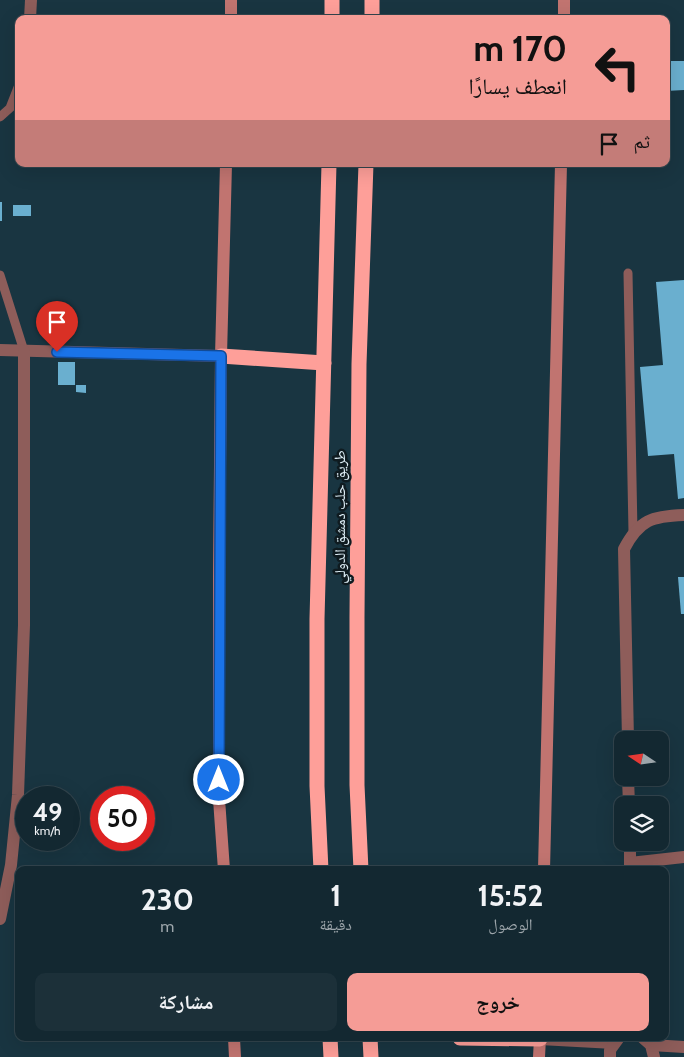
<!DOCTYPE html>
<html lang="ar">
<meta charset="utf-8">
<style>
:root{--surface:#132831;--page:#1c3039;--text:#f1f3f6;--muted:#9da6ab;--line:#32444d;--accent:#f59c96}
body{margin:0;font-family:Cabin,"Noto Naskh Arabic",sans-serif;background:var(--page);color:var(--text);direction:rtl;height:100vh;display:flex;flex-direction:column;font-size:19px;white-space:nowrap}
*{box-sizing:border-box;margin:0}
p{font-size:16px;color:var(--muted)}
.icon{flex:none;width:28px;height:28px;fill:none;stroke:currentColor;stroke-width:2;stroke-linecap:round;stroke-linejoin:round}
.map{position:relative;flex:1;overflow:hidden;direction:ltr}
.details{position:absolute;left:15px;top:866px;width:654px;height:175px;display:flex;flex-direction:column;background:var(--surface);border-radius:10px;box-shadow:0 5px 20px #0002,0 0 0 1px var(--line);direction:rtl}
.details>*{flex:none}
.top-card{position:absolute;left:15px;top:15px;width:655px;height:152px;border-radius:10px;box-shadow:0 5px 20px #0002,0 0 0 1px var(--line);direction:rtl;background:#f59c96;color:#111;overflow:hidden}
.needle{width:32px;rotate:283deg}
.tools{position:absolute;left:614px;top:731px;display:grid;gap:10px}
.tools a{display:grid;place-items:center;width:55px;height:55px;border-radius:10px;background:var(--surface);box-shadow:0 5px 20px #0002,0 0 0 1px var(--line);font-size:25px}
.speed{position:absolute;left:15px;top:786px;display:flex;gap:10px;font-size:25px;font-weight:700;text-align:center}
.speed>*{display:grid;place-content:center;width:65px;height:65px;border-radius:50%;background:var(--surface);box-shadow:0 5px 20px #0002,0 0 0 1px var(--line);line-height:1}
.speed small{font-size:12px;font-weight:400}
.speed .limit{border:8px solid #d22;background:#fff;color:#111}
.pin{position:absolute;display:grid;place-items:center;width:42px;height:42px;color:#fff;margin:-51px -21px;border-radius:50% 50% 50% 0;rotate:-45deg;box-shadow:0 0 5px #0007}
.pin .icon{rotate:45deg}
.me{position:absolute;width:55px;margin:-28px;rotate:0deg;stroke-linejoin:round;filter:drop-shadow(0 0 4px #0008)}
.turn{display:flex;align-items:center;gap:18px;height:105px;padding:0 20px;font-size:22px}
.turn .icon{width:65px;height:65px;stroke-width:2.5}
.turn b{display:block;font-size:35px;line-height:42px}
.then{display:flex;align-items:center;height:48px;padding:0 20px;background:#0003;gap:10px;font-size:19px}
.eta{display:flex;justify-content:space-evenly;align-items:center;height:85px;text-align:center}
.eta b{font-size:30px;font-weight:800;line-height:35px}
.button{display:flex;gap:10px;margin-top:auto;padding:10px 20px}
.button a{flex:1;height:58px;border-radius:10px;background:var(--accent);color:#111;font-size:20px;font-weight:800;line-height:58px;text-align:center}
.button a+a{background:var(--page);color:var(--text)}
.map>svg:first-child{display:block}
</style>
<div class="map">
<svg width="684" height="1057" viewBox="0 0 684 1057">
<rect width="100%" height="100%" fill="#193541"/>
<g fill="#6aafcf">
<path d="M666,61H684V90L666,91Z"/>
<rect x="0" y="202" width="2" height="19"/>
<rect x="13" y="205" width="18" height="11"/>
<path d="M684,280V498L678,499L674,454L648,456L640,367L663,365L656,282Z"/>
<rect x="58" y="362" width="17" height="23"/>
<path d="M76,385H86V393L76,392Z"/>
<path d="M678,577H684V614H681Z"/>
</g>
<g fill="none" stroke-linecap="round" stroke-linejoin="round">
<g stroke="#8e5d5a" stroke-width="9">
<path d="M0,117L10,108L19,85"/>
<path d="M628,273L633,532"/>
<path d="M0,275L24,351"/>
</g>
<g stroke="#8e5d5a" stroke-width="12">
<path d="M30,19L31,0"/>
<path d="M0,350L221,356"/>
<path d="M628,740L624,549C639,520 652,516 684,515"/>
<path d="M628,778L629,805"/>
<path d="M630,842V870"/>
<path d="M630,863L684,857"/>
<path d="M0,919L11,865L18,795L24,625V351"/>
<path d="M643,1038L651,1045L654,1057"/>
<path d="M540,1039L614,1043"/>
<path d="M651,1045L684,1047"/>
<path d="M610,1057V1050L618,1039"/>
</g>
<g stroke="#c17470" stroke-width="12">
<path d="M231,19V0"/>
<path d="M564,19V0"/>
<path d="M224,870L219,799V577L221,356L226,164"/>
<path d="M544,870L561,164"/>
<path d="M234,1038L235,1057"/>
<path d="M539,1057L540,1038"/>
</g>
<g stroke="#fe9f99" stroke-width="15">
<path d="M332,19V0"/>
<path d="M372,19V0"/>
<path d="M221,356L324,363"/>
<path d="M321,870L317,786V619L329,164"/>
<path d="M361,870L357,785V618L359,364L366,164"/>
<path d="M330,1038L331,1057"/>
<path d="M370,1038L371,1057"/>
<path d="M460,1038L540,1039"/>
</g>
</g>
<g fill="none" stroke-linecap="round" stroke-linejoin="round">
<defs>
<path id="route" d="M57,352L221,356L219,780"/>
</defs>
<use href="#route" stroke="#114b97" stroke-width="12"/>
<use href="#route" stroke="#1a73e8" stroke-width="9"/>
</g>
<g text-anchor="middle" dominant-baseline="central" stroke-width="5" stroke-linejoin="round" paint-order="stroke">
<g font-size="15" fill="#ddedf5" stroke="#0f1b20">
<text transform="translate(340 517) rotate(-90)">طريق حلب دمشق الدولي</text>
</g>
</g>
</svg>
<div class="tools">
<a><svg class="needle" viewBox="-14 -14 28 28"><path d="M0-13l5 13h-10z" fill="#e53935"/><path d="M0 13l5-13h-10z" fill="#9da6ab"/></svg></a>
<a><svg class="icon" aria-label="layers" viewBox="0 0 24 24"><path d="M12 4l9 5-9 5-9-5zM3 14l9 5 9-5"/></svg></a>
</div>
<div class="speed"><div>49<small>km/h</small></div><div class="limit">50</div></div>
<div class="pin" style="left:57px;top:352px;background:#d93025"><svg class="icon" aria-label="arrive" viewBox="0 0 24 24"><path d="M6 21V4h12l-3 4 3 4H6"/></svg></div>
<svg class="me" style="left:219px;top:780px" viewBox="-20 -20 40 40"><circle r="17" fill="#1a73e8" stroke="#fff" stroke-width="3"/><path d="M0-11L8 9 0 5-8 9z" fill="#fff"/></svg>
<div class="top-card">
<div class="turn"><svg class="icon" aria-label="left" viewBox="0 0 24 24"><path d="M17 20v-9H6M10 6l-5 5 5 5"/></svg><div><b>170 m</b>انعطف يسارًا</div></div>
<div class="then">ثم<svg class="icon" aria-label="arrive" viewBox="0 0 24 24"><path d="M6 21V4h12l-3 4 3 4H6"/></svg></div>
</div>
<section class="details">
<div class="eta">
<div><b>15:52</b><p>الوصول</p></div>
<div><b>1</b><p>دقيقة</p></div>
<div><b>230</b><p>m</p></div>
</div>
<div class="button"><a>خروج</a><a>مشاركة</a></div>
</section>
</div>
